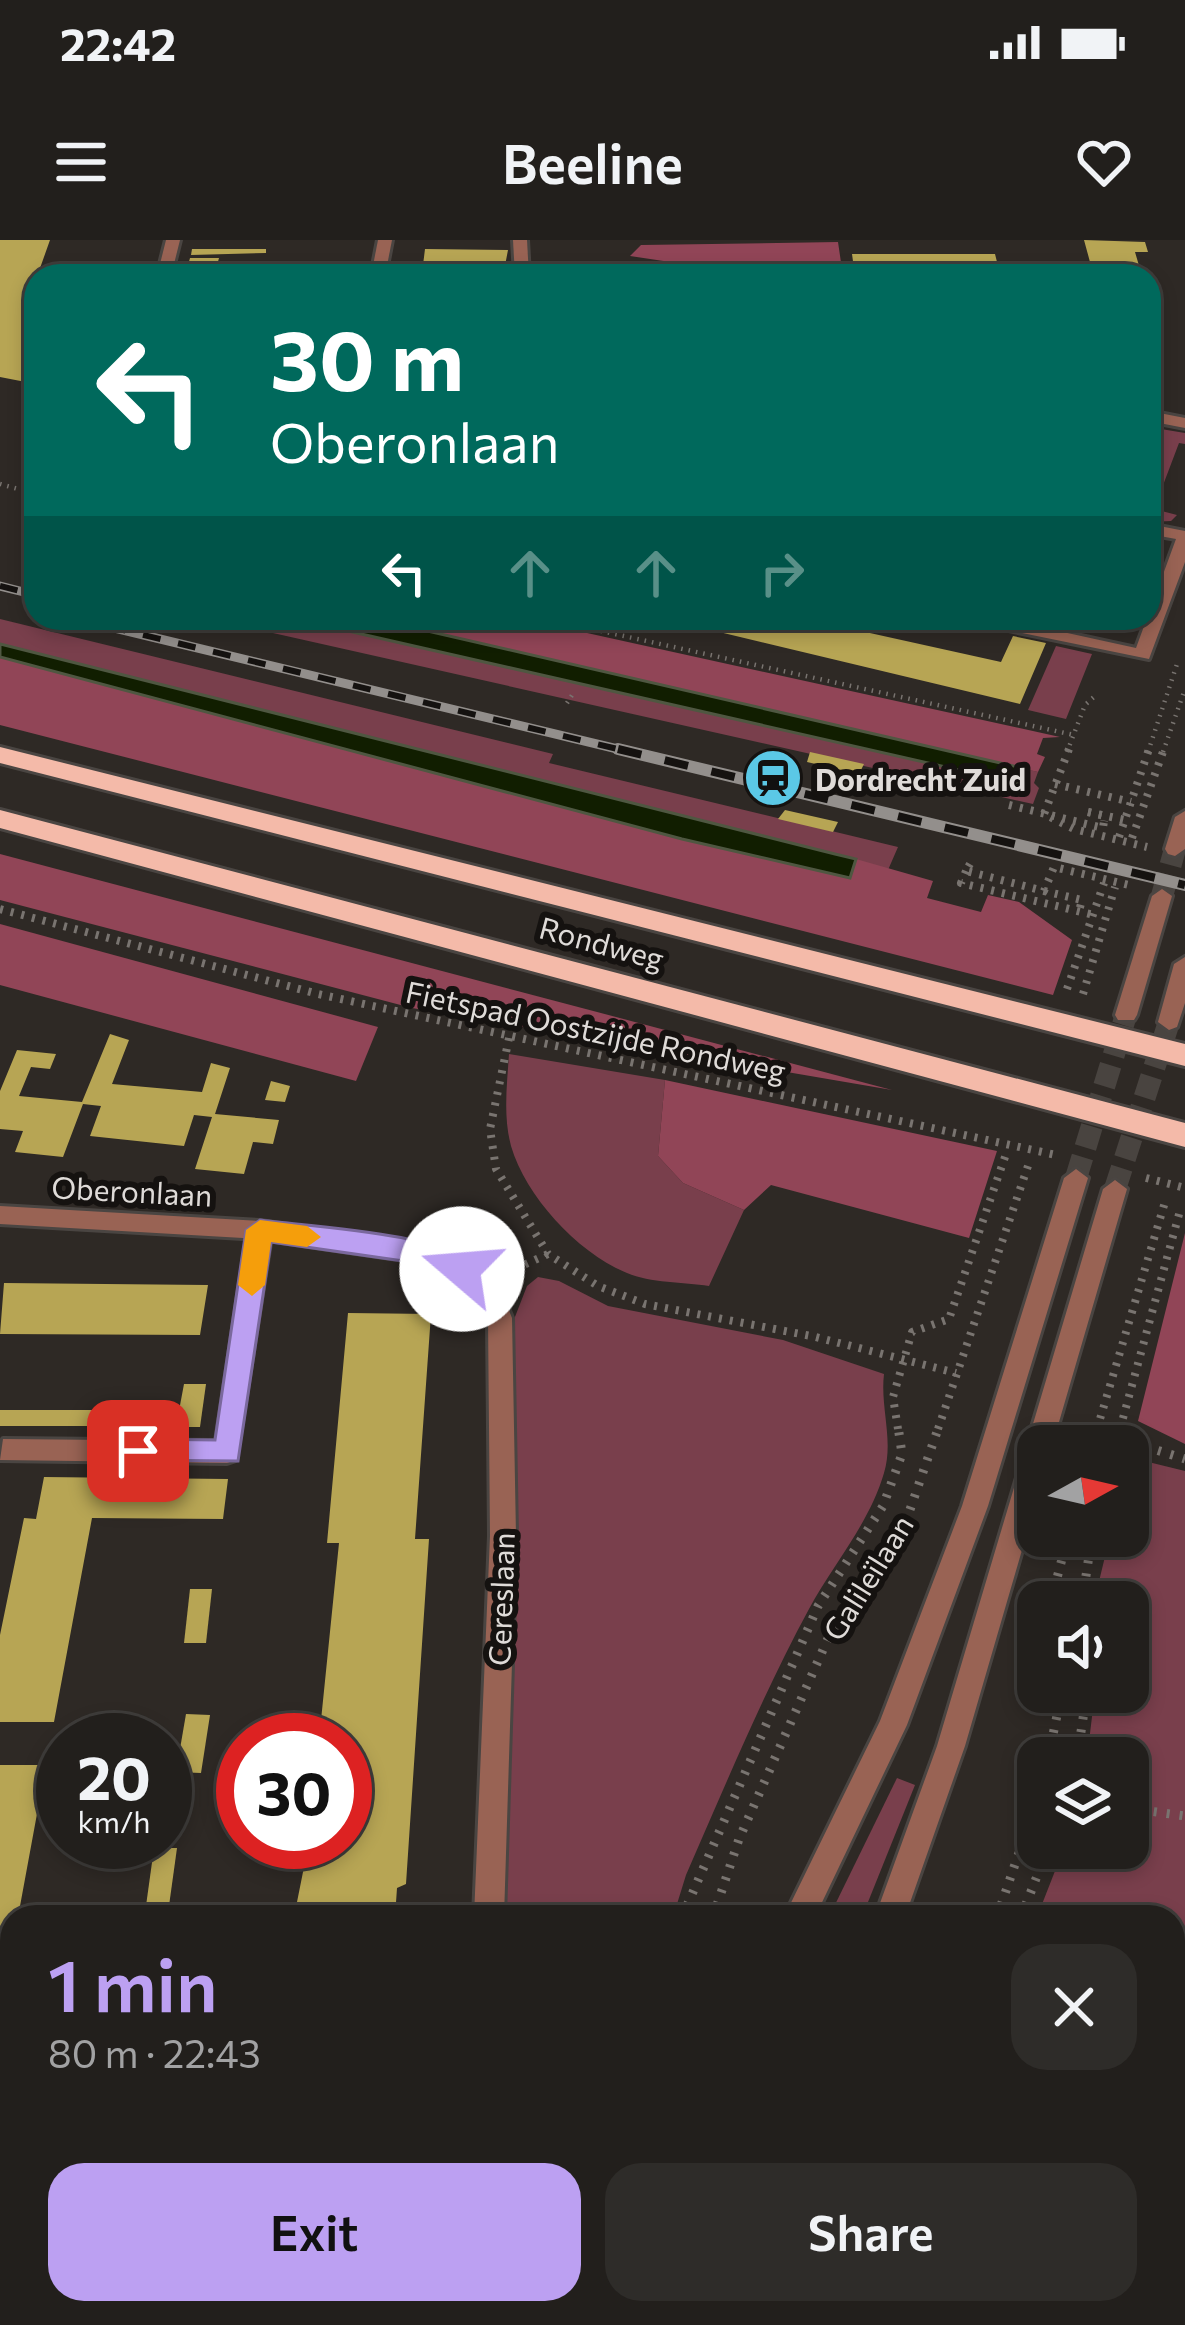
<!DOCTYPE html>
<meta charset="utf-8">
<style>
:root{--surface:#221f1c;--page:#2e2c29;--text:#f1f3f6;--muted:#a2a2a3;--line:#3f3d3b;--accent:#bca0f2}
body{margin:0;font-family:Commissioner,sans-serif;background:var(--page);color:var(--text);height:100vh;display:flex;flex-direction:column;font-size:45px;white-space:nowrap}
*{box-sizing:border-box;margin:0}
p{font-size:39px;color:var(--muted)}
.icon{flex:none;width:66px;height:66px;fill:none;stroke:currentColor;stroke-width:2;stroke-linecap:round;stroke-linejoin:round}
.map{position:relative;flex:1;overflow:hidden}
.sheet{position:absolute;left:0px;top:1665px;width:1185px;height:420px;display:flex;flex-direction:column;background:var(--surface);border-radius:36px 36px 0 0;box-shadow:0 6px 18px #0003,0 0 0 3px var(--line)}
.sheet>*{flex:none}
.hud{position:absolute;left:24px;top:24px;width:1137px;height:366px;border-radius:36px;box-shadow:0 6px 18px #0003,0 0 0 3px var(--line);background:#00695c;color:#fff;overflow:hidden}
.needle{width:78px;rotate:82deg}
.buttons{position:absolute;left:1017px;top:1185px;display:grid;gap:24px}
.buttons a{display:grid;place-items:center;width:132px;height:132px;border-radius:24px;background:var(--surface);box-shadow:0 6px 18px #0003,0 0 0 3px var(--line);font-size:60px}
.speed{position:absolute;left:36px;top:1473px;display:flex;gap:24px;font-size:60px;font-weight:700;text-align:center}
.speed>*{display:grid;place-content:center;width:156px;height:156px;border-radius:50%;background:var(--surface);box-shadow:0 6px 18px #0003,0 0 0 3px var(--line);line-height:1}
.speed small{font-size:30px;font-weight:400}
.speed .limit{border:18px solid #d22;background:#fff;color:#111}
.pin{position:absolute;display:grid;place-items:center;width:102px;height:102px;color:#fff;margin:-51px;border-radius:24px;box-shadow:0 6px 18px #0006}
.me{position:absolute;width:132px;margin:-66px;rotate:288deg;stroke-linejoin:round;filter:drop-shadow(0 0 9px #0008)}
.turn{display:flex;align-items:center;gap:42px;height:252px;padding:0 48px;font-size:54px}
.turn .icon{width:156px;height:156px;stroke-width:2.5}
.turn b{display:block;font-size:84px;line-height:102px}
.lanes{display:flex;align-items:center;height:114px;padding:0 48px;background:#0003;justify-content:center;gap:60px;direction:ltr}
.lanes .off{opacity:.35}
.round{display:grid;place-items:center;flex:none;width:126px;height:126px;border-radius:36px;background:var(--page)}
.overview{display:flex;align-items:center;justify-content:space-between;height:204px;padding:0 48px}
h1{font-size:72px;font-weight:600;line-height:90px;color:var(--accent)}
.action{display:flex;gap:24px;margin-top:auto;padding:24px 48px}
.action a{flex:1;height:138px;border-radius:36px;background:var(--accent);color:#111;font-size:48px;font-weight:600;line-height:138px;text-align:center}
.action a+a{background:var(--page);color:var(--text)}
.status{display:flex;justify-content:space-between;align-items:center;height:84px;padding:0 60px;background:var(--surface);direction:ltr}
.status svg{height:33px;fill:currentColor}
header{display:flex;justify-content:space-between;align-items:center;height:156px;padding:0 48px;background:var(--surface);font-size:54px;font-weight:600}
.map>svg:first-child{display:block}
</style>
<div class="status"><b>22:42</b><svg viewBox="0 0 49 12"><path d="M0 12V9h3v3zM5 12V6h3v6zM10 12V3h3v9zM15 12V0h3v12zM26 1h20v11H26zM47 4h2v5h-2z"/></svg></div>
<header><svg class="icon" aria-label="menu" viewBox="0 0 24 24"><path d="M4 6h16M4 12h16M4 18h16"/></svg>Beeline<svg class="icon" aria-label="heart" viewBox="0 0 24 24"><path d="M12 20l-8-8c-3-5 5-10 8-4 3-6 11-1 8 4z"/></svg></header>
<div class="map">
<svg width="1185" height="2085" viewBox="0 0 1185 2085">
<rect width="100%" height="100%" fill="#2e2925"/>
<g fill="#793f4c">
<path d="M1149,187L1185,193V204L1179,203L1154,269L1177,275L1171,281L1149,282Z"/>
<path d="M206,378H291L1016,543L1023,540L1022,528L1038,532L1034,543L1039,548L1033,564Z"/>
<path d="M0,379L553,514L549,523L898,607L888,630L0,404Z"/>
<path d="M1056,406L1092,414L1066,479L1028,470Z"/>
<path d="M509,814L665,840L658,916L683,943L744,970L709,1046C684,1042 650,1043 627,1033C578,1013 526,957 511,906C503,876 507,845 509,814Z"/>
<path d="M538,1037L559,1041L608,1066L783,1100L884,1134C880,1168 894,1200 884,1233C869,1284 834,1323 809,1369C763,1454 725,1546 686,1635L673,1677H506L513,1082L527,1046Z"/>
<path d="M1128,1217L1185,1231V1717H1173V1677H1037L1064,1608H1128V1518H1087L1095,1452H1128V1362H1094L1110,1296H1128Z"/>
<path d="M897,1538L915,1545L862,1677H829Z"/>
<path d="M1173,1776H1185V2085H925V2073H1173Z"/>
</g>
<g fill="#914557">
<path d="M838,2L843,36H808L805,30L764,36L630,16L641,5Z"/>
<path d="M371,378H519L1060,497L1043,498L1037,514L1045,517L1038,532Z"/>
<path d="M0,417L682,599L849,638L856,619L933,641L927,658L981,672L988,655L1019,662L1072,700L1053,755L74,504L0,485Z"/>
<path d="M0,614L892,850L412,768L0,660Z"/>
<path d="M0,684L378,787L356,841L0,745Z"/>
<path d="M665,840L997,911L969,998L771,945L744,970L683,943L658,916Z"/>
<path d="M1185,993V1204L1138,1181Z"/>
</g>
<g fill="#111e00" stroke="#4f5741" stroke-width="3">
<path d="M291,378H371L1022,528L1023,540L1016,543Z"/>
<path d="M0,404L835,614L856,619L850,638L682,599L0,417Z"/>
</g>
<g fill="#b7a554">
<path d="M0,0H50L39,31L53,36H36V144L0,137Z"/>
<path d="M1084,0L1145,2L1148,12H1135L1140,29L1125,36H855L852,14H995L997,22H1090Z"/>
<path d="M192,9H266V13L191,15Z"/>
<path d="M425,9L508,10L503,36H486L487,25H423Z"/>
<path d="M190,18H219L214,36H185Z"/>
<path d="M253,22L279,23L276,36H250Z"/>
<path d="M301,23H328L325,36H298Z"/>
<path d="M661,378H802L1001,422L1013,396L1046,403L1020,464Z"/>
<path d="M810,512L864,524L859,534L807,522Z"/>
<path d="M785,570L838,582L833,592L778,579Z"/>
<path d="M110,794L129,800L112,844L202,852L211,823L230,828L215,874L279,880L273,904L253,902L244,934L195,929L212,877L194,875L184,906L90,896L101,866L83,864L63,917L15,912L23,891L0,889V851L17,810L56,814L50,829L31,827L19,856L82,862Z"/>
<path d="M271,841L290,846L285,862L265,860Z"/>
<path d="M4,1043L105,1044L208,1045L200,1095L0,1094Z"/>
<path d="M348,1073L431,1074L415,1299H429L406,1644L397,1648L395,1677H294L309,1602H345V1500H319L339,1303H327Z"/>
<path d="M184,1144H206L200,1187H176Z"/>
<path d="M0,1170H109L107,1186H0Z"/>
<path d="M44,1237L228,1239L223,1279L92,1278L54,1482H0V1395L24,1278L36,1279Z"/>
<path d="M190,1349H212L206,1403H184Z"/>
<path d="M186,1474L210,1475L201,1533L176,1532Z"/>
<path d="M0,1525H46L18,1677H12V1703H0Z"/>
<path d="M154,1608H177L168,1673H145Z"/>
<path d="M0,1773H12V2073H50L49,2085H0Z"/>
</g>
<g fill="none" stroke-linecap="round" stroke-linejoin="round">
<g stroke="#494440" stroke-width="22" stroke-dasharray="22 10" stroke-linecap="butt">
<path d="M1162,656L1175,609"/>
<path d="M1076,938L1126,775"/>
<path d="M1115,949L1169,782"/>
</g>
<defs>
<g id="service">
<path d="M166,0H180L171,36H157Z"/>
<path d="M260,981L272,990L236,1220L227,1223L0,1220L3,1199L216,1201L248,990Z"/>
<path d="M145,2073H179L178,2085H144Z"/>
</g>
<g id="minor">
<path d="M378,0H392L385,36H371Z"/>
<path d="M513,0H527L529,36H515Z"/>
<path d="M1149,171L1185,178V188L1149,181Z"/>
<path d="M1149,284L1185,291V322L1149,419L974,383L965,378H999L1136,408L1176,299L1149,294Z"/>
<path d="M0,966L260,981L437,1006L495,1035L512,1078L516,1296L504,1677H474L490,1296L488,1078L477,1048L432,1024L260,999L0,984Z"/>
<path d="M252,2073H290L285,2085H247Z"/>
</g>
<g id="tertiary">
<path d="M1185,571V609L1175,616L1168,614L1165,609L1175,577Z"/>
<path d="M1162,649L1172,656L1137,775L1134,780H1118L1115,775L1152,656Z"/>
<path d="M1185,717V763L1177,787L1169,790L1158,782L1174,724Z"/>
<path d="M1076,929L1088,938L988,1266L907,1485L815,1677H784L880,1481L962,1266L1064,938Z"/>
<path d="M1115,940L1127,949L1052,1206H1038V1255L965,1506L905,1677H875L937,1506L1103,949Z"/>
<path d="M518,2073H555L550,2085H513Z"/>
<path d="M650,2073H687L682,2085H645Z"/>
</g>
<g id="trunk">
<path d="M0,507L1185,804V826L0,523Z"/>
<path d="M0,570L1185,883V907L0,588Z"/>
</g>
</defs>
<use href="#service" stroke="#4a4542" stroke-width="6"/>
<use href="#minor" stroke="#4a4542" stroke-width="6"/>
<use href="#tertiary" stroke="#4a4542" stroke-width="6"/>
<use href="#trunk" stroke="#4a4542" stroke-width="6"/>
<g stroke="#797470" stroke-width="4.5" stroke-dasharray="1.5 6" stroke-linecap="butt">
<path d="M0,244L36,254"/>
<path d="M542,378L1074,495"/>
<path d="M567,463L574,452"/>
<path d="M1067,512L1085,465L1095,456"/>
<path d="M1148,512L1178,421"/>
<path d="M1163,512L1185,449"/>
</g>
<g stroke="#797470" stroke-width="8" stroke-dasharray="3 8" stroke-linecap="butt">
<path d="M1069,509L1044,574L1074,589L1147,607"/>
<path d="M1055,544L1131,562"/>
<path d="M1009,565L1103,588L1104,581"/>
<path d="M1088,572L1125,580"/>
<path d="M1119,597L1149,509"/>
<path d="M1132,598L1164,509"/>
<path d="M970,624L966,631L1044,651L1054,627L1133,646"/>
<path d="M966,631L961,643L1094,675"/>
<path d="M1044,651L1082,660L1079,671"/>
<path d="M0,669L318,754L1056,915"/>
<path d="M1067,749L1104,643"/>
<path d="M1083,754L1115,647"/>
<path d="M509,798L490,889L496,929L548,1014L598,1046L645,1064L816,1097L956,1133"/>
<path d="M1146,938L1185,948"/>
<path d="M515,1029L548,1014"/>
<path d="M898,1189L893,1157L912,1092L949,1079L1006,914"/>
<path d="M938,1189L1029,923"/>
<path d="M1097,1189L1165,962"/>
<path d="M1120,1189L1181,967"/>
</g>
<g stroke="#797470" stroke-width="9" stroke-dasharray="3 10" stroke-linecap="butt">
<path d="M1096,1191L1185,1219"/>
<path d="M1092,1206L1098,1186"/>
<path d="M1115,1206L1121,1186"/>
<path d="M1058,1362L1057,1338L1068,1296"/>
<path d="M1082,1362L1092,1296"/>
<path d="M1048,1518L1062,1452"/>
<path d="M1077,1518L1087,1452"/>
<path d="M1128,1568L1185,1576"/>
<path d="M682,1677L818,1366L883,1266L902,1214L898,1186"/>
<path d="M713,1677L739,1599L830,1394L905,1284L939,1186"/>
<path d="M997,1677L1038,1557"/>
<path d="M1021,1677L1048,1608"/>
<path d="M0,1742H12"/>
<path d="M832,2073L833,2085"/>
<path d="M415,2085L424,2073"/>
<path d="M448,2085L457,2073"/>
<path d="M733,2085L741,2073"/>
<path d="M755,2085L762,2073"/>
</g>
<use href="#service" fill="#996354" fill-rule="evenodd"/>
<use href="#minor" fill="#996354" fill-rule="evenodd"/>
<use href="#tertiary" fill="#996354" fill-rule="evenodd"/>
<use href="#trunk" fill="#f4baa9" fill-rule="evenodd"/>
<defs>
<g id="rail-far1">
<path d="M0,346L36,355"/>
<path d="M73,378L630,512"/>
</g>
<path id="rail" d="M618,509L1185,645"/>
</defs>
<use href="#rail-far1" stroke="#938f8c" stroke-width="9"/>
<use href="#rail" stroke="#938f8c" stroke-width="12"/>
<use href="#rail-far1" stroke="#151210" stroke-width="6" stroke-dasharray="18" stroke-linecap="butt"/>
<use href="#rail" stroke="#151210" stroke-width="8" stroke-dasharray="24" stroke-linecap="butt"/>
<path stroke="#797470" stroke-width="8" stroke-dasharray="3 8" stroke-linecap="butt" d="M1088,572L1105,576L1104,581"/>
</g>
<path fill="#bca0f2" stroke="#7a689d" stroke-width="3" d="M260,980C303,986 454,993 475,1029L462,1039L431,1025L271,1002L238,1221L127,1220L123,1211L127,1203L138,1199L215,1200L246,990Z"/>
<path fill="#f59e0b" d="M260,980L307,986L321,997L307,1007L271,1002L265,1045L252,1056L238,1045L246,990Z"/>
<defs>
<symbol id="station-disc" viewBox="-11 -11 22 22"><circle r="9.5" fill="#5bc8e6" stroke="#151210"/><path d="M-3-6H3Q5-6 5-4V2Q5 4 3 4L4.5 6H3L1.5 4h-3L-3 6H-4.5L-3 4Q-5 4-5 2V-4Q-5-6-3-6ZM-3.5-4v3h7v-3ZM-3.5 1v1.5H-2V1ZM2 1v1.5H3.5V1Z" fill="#111"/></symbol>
</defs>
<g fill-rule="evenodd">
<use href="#station-disc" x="740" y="505" width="66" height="66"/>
</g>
<g text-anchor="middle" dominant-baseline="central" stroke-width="12" stroke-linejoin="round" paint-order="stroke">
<g font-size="30" font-weight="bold" fill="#dfdbd8" stroke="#151210" text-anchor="start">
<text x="815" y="538">Dordrecht Zuid</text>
</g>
<g font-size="30" fill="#dfdbd8" stroke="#151210">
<text transform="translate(602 702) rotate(15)">Rondweg</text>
<text transform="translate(596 790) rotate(12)">Fietspad Oostzijde Rondweg</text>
<text transform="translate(132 950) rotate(3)">Oberonlaan</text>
<text transform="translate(867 1337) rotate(-58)">Galileïlaan</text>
<text transform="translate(500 1359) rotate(-88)">Cereslaan</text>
</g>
</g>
</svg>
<div class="buttons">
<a><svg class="needle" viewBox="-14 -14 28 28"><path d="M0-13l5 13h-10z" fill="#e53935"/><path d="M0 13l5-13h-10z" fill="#a2a2a3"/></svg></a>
<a><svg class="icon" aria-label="sound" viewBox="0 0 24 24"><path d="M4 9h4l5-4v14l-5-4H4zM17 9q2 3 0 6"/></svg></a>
<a><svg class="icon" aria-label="layers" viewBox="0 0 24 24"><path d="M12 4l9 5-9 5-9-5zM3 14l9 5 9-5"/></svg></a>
</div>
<div class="speed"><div>20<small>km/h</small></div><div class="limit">30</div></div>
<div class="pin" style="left:138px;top:1211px;background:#d93025"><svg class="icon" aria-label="arrive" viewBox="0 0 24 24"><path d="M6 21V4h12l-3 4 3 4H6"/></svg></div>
<svg class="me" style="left:462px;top:1029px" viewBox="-20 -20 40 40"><circle r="19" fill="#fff"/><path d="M0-13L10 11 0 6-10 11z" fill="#bca0f2"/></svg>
<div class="hud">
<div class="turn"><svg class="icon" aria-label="left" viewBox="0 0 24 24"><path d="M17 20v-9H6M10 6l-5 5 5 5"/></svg><div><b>30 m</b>Oberonlaan</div></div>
<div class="lanes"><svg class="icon" aria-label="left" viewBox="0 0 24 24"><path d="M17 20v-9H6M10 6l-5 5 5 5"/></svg><svg class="icon off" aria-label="ahead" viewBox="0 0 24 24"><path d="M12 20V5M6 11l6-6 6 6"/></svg><svg class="icon off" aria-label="ahead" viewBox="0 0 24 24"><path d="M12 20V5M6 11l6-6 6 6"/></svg><svg class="icon off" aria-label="right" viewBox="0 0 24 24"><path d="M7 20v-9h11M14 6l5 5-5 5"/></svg></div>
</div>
<section class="sheet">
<div class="overview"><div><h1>1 min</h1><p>80 m · 22:43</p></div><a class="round"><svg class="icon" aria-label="close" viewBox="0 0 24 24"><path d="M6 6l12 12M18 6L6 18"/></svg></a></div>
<div class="action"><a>Exit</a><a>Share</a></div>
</section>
</div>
